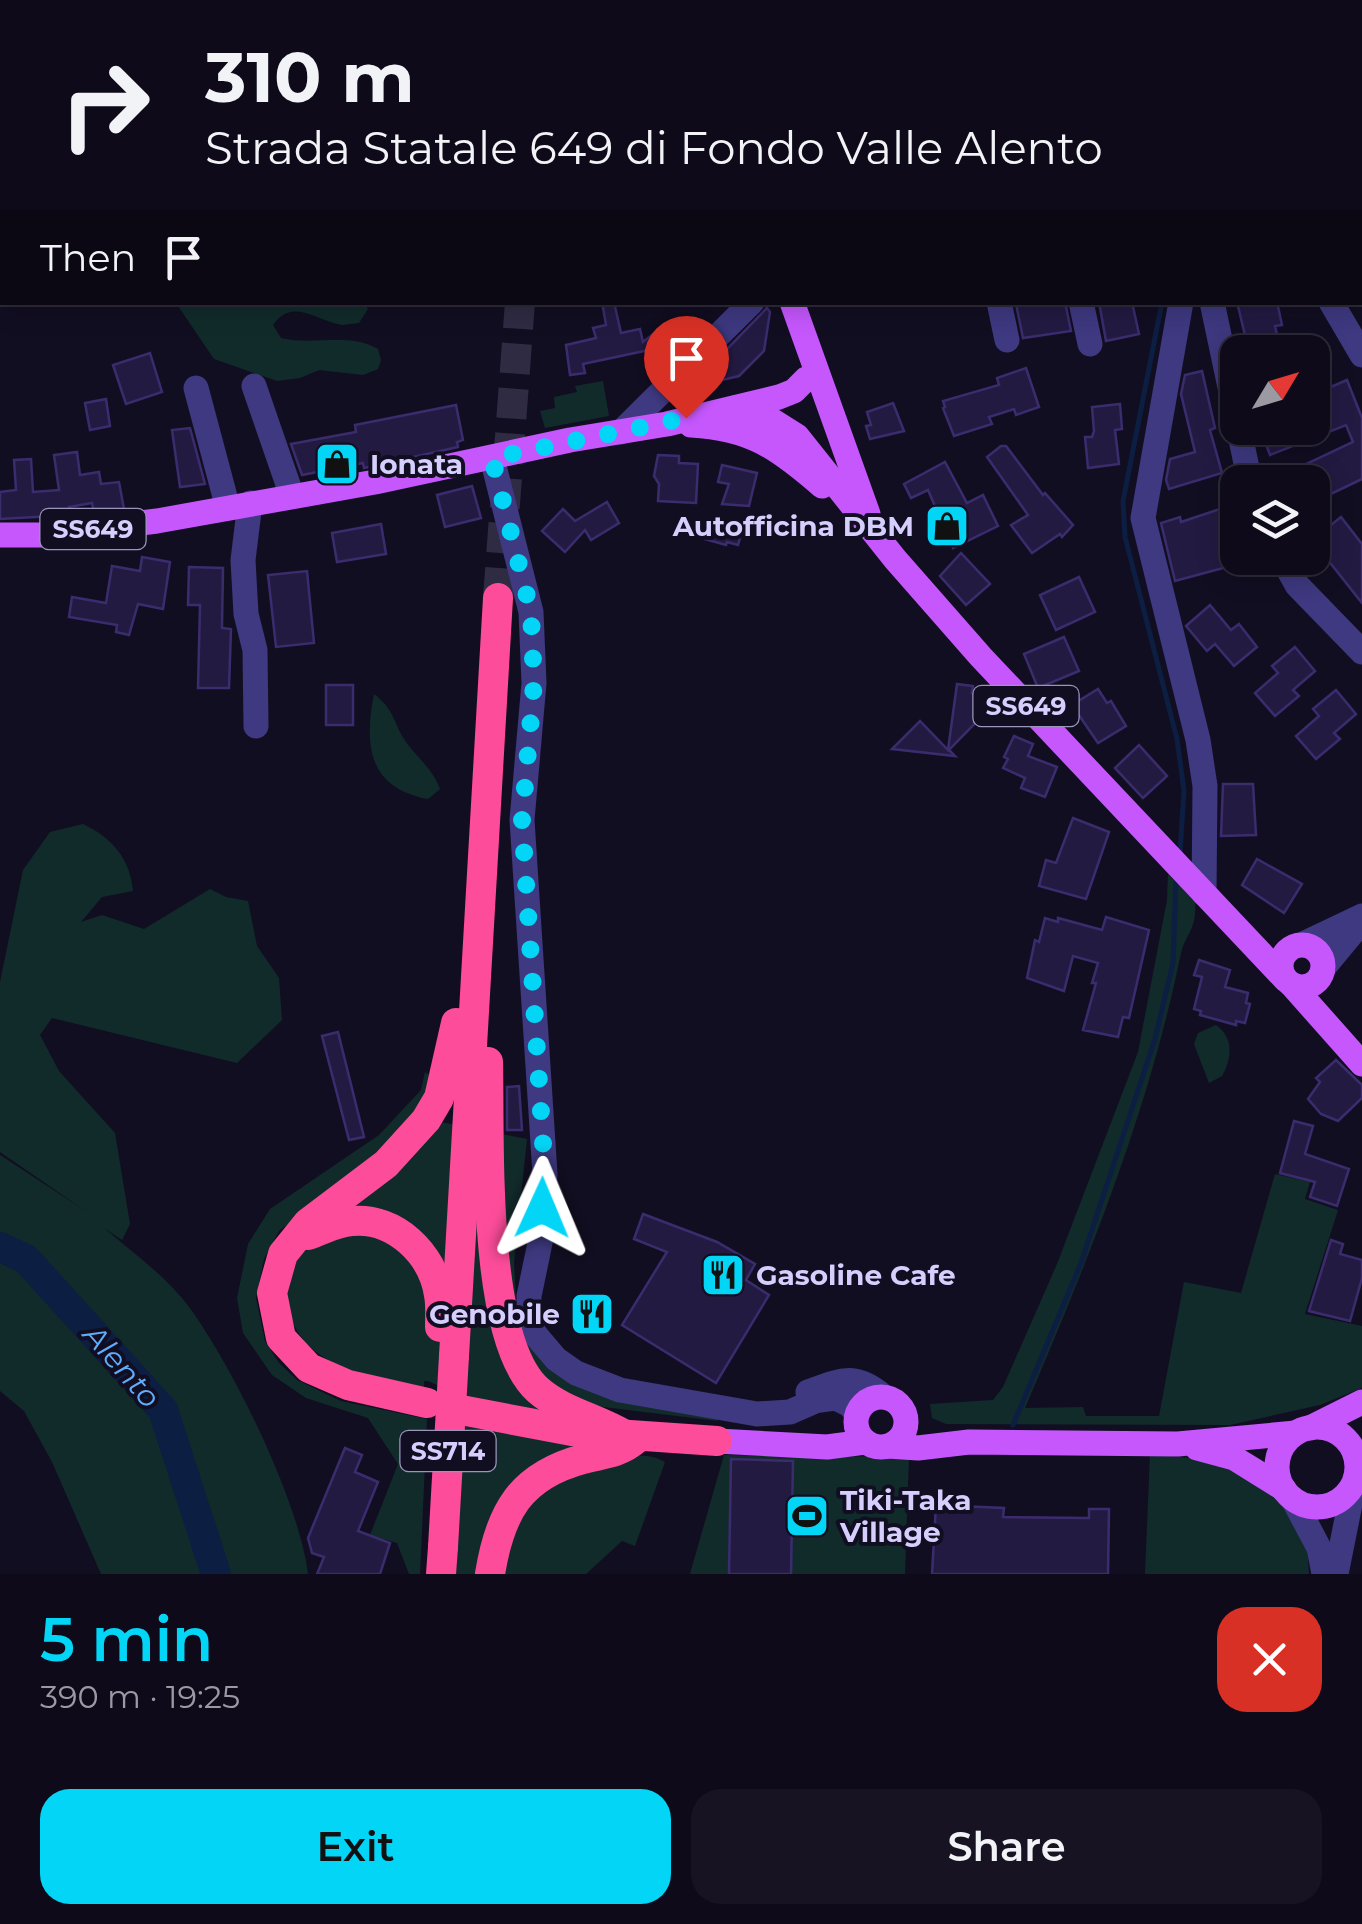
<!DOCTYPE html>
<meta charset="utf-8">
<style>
:root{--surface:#0e0a1a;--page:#171323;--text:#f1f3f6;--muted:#9b9aa2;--line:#2e2b39;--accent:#03d5f6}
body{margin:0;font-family:Montserrat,sans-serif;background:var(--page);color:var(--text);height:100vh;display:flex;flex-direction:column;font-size:38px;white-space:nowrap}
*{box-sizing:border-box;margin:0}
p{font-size:32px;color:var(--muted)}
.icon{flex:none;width:55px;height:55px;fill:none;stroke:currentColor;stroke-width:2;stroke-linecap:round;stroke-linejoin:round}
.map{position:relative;height:1574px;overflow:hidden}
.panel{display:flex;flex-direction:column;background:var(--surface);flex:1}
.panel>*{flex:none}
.banner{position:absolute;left:0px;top:0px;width:1362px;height:305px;box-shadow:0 5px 25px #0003,0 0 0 2px var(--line);background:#0e0a1a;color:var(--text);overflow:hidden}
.needle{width:65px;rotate:52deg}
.buttons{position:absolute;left:1220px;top:335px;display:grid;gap:20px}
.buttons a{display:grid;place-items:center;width:110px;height:110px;border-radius:20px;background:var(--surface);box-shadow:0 5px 25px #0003,0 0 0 2px var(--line);font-size:50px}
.pin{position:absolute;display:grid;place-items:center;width:85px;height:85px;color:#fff;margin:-102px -42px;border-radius:50% 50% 50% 0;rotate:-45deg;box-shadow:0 0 10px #0007}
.pin .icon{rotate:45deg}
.me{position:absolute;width:110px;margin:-55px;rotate:1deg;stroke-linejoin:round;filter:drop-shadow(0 0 8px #0008)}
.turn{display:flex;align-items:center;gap:35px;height:210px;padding:0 40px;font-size:45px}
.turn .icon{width:130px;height:130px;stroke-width:2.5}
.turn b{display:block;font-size:70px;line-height:85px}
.then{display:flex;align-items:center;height:95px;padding:0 40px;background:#0003;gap:20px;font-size:38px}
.round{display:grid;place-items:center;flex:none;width:105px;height:105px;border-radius:30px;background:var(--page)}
.overview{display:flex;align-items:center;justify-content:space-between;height:170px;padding:0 40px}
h1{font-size:60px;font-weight:600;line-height:75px;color:var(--accent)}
.action{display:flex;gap:20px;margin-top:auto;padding:20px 40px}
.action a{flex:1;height:115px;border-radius:30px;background:var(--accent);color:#111;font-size:40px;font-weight:600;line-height:115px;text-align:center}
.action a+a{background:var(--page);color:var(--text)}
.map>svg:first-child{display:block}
</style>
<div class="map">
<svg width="1362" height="1574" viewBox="0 0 1362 1574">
<rect width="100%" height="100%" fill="#120e22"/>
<g fill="#112b2b">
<path d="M176,303H364L368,309L359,323C358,323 343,325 342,325C316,321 293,297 273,325L281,338C313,346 349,332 378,349L381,360L378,369L363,375L319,370L300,378L277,381L214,359Z"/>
<path d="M603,381L609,416L545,428L540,411L555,408L554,397L577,392L575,386Z"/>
<path d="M374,694C395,710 393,723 406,742C419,760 432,768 440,789L428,799C368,788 364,745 374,694Z"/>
<path d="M83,824C112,838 130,858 133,891L102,897L81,922L102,915L144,929L210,889L226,897L248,901L257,946L279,978L282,1020L237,1063L52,1018L40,1035L59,1071L115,1133L130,1224L122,1240L104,1228C132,1252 167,1277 189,1307C233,1367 299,1501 308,1574H101L52,1462L24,1411L0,1391V1155L87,1212L0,1152V982L23,870L50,832Z"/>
<path d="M1168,874L1195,900C1197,933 1185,931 1180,958C1148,1113 1087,1263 1025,1408L1083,1407L1086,1416H1159L1184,1282L1241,1293L1275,1174L1310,1182L1305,1199L1338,1210L1305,1314L1362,1326V1388L1320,1405L1230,1425L946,1424L932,1418L930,1404L993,1400L1003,1387L1057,1264L1138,1052L1167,900Z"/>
<path d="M1216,1025C1234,1038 1232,1058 1222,1076L1209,1083L1194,1044L1198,1033Z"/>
<path d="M425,1072L437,1080L396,1142L279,1231L264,1259L256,1298L265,1341L279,1363L297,1380L341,1401L427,1419L420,1574H409L397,1543L370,1535L398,1464L368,1418L306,1398L272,1375L243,1333L237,1298L248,1244L270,1209L379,1135L421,1090Z"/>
<path d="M441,1122L527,1139L514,1263L517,1316L550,1362L715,1417L718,1421L579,1404L561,1416L462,1396L428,1381H424V1388C370,1374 304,1371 288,1308C282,1288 289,1260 304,1244C314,1233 328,1225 340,1215C377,1186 413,1160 441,1122Z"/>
<path d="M459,1425L585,1447L524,1499C559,1482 628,1440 665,1462L635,1546L622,1541L586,1574H451Z"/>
<path d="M1150,1454L1218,1461L1282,1501L1307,1546L1309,1574H1145Z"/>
<path d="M724,1455L909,1457L905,1574H690Z"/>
</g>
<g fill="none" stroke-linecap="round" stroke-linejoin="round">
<g stroke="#0c1e42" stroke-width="5">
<path d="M1103,0V2"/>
<path d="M1162,302L1123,501L1125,537L1177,739L1184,791L1180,853"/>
<path d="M1013,1425L1081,1263L1155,1039L1173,963L1176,879"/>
</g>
<path stroke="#0c1e42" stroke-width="30" d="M0,1247L26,1259L163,1410L216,1574"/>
</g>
<g fill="#231a42" stroke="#3b2c6e" stroke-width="2.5">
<path d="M602,302H614L621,333L640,329L643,342L663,326L673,339L663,347L583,364L585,373L570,375L566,345L596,338L593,328L606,325Z"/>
<path d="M1024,302H1065L1071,331L1023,338L1016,304Z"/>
<path d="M1099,302H1132L1139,334L1106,341Z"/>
<path d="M1237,302H1277L1282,325L1275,326L1281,352H1249Z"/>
<path d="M767,308L770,312L764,351L739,376L701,385L696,381Z"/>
<path d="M150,353L162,392L126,404L113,365Z"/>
<path d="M1026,368L1039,407L1016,415L1014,409L989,417L992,424L954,436L943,408L945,407L943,401L999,385L997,378Z"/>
<path d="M1202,371L1215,428L1210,430L1222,473L1169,489L1166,480L1170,459L1195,452L1181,394L1185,375Z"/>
<path d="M1347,380L1362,418V479L1312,503V482H1268L1353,442L1346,425L1270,455L1260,428H1324L1312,395Z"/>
<path d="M106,399L110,426L90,430L85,403Z"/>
<path d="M893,403L904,431L870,439L866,426L871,425L867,412Z"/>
<path d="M1120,404L1122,429L1115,430L1119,464L1088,468L1085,437H1092L1094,431L1092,407Z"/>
<path d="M456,405L463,440L457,442L458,447L364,468L363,463L302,475L291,444L356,432L355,425Z"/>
<path d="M190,428L205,484L180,487L172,430Z"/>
<path d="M1001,446H1006L1043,495L1045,493L1073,525L1062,537L1060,534L1032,553L1011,525L1028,515L987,457Z"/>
<path d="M77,452L80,475L99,472L101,484L119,482L124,509L94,512L92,503L69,507L70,515L0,519V492L16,490L14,460L31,459L33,492L59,490L54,455Z"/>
<path d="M658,455L679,456V463L698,464L696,503L658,501L659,484L654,476Z"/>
<path d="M945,462L967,503L983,495L998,526L953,548L928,490L911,498L904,484Z"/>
<path d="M722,465L757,473L749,506L722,504L729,484L718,482Z"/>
<path d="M472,486L481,518L445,527L437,495Z"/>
<path d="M607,502L619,523L591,540L585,530L565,552L542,531L563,509L575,521Z"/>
<path d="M1232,505L1238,522V564L1175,581L1161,523L1180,517L1181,522Z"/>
<path d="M1341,517L1362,544V603L1312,540Z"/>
<path d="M745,521L738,545L727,542L726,545L705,539L708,524Z"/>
<path d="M381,524L386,554L337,562L332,533Z"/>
<path d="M961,553L990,584L966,605L940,576Z"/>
<path d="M142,557L170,562L163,609L138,604L129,635L116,632L117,625L69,617L72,597L106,603L112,566L140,571Z"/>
<path d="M189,567L223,568L222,628L231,629L229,688H198L200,605H188Z"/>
<path d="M307,571L314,643L276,647L268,575Z"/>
<path d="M1079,577L1095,612L1056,630L1040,595Z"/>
<path d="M1210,605L1231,630L1239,624L1257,647L1234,666L1215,644L1207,651L1186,626Z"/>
<path d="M1064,637L1079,671L1038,688L1024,654Z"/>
<path d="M1295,647L1315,671L1293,690L1299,696L1275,716L1255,693L1278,673L1272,666Z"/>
<path d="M957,684L973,686L972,693L988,695L986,712L949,750L955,756L892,749L920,721L948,750Z"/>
<rect x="326" y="685" width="27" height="40"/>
<path d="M1098,689L1107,703L1111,701L1126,726L1098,743L1072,705Z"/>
<path d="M1336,690L1356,714L1334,733L1340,739L1316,759L1296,736L1319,716L1313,709Z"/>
<path d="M1014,736L1033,744L1028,756L1057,767L1045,797L1021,788L1025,778L1003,768L1008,759L1004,757Z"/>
<path d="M1139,745L1167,776L1143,798L1115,768Z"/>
<path d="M1223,784H1253L1256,835L1221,836Z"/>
<path d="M1073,818L1109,832L1086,899L1039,886L1046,860L1056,863Z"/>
<path d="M1257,859L1302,884L1284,913L1242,885Z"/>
<path d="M1106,917L1149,930L1129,1018L1123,1017L1118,1037L1083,1030L1096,983H1092L1098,963L1073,956L1064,991L1027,978L1035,940L1039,942L1045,918L1058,922V918L1102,930Z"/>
<path d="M1199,960L1230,970L1225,987L1248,993L1246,1003L1250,1004L1245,1023L1236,1021V1025L1200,1015L1201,1011L1194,1009L1202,977L1194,975Z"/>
<path d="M338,1032L364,1137L349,1140L322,1036Z"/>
<path d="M1336,1060L1362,1085V1098L1338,1121L1321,1114L1308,1099L1320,1082L1316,1078Z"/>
<path d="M519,1086L522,1130H507V1087Z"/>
<path d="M1294,1121L1313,1126L1305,1154L1349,1169L1337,1206L1310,1197L1315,1182L1280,1173Z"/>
<path d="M643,1214L717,1242L755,1264L746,1280L769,1295L716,1383L622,1325L667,1252L634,1239Z"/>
<path d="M1331,1240L1343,1244L1340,1254L1362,1260V1278L1350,1321L1309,1311Z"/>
<path d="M345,1448L362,1455L355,1472L378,1482L358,1531L390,1543L380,1574H317L324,1557L312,1553L308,1538Z"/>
<path d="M731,1459L793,1461L791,1574H729Z"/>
<path d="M936,1505L1004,1508L1003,1517L1089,1518V1509H1109L1108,1574H932Z"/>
</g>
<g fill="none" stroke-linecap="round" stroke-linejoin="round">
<g stroke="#2f2b43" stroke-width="30" stroke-dasharray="30 15" stroke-linecap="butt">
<path d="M542,2V0"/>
<path d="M498,598L520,302"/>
</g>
<g stroke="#3e3980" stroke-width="25">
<path d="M247,0V2"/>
<path d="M845,0V2"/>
<path d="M1053,0V2"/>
<path d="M1124,0L1125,2"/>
<path d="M1321,0L1322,2"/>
<path d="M1360,11L1362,16"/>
<path d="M1360,84L1362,89"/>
<path d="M999,302L1007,340"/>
<path d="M1081,302L1090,344"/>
<path d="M1181,302L1143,518L1198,740L1205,786L1204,894"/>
<path d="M1212,302L1250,482"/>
<path d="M1331,302L1362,355"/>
<path d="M254,386L292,496"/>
<path d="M196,388L228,508"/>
<path d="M621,432L752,302"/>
<path d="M492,458L531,612L534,683L522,820L545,1174L540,1243L529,1296V1315L534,1333L556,1359L576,1373L620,1390L757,1414L790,1412L815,1401L836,1398L850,1405L857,1414"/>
<path d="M250,503L243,560L246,614L255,650L256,726"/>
<path d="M1282,558L1297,585L1362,652"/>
<path d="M1303,944L1362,916"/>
<path d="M1324,967L1362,921"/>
<path d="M808,1392C841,1380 855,1372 884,1397"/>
<path d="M1293,1499L1319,1548L1324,1574"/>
<path d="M1336,1574L1354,1484"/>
</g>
<g stroke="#c557fd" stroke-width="25">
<path d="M0,4L2,5"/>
<path d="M792,302L868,514"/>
<path d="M735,408L770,419L797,436L895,559L981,657L1285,979"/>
<path d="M691,425C751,428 778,448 822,486"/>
<path d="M0,535H43L157,521L375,482L570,440L667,424L779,397L794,391L806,379"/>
<circle cx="1302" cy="966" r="21"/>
<path d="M1291,984L1362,1064"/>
<circle cx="881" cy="1422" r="25"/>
<circle cx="1317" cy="1467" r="40"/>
<path d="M1310,1428L1362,1402"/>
<path d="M717,1441L827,1447L865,1442"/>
<path d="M888,1446L918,1448L969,1442L1178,1444L1296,1433"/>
<path d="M1197,1448L1234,1458L1284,1489"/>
</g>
<g stroke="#fd4c9a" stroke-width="30">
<path d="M488,1062C490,1139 481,1339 538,1390C563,1412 597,1418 625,1435"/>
<path d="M308,1235C323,1230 335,1222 352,1221C395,1217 433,1254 439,1295C441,1305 440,1316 440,1327"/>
<path d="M454,1356L498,598"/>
<path d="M427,1403L348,1385L309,1368L281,1338L272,1293L283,1254L308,1223L386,1164L426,1120L439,1098L456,1023"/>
<path d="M461,1410L572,1431L717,1441"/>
<path d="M441,1574L443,1547"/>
<path d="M490,1574C500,1512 520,1476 583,1459C602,1454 620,1453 635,1440"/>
</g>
<path stroke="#fd4c9a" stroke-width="30" d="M443,1547L454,1356"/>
</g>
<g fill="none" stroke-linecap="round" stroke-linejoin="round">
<path stroke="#03d5f6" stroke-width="18" stroke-dasharray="0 32.4" d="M542,1208L545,1174L522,820L534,683L531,612L492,458L686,418"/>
</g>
<defs>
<symbol id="shop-square" viewBox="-11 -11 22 22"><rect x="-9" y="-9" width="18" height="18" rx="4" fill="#03d5f6" stroke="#120e22"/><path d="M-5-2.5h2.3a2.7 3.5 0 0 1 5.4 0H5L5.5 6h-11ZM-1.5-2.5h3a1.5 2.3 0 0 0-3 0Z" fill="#111"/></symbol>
<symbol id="restaurant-square" viewBox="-11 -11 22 22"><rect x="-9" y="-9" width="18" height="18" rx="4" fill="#03d5f6" stroke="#120e22"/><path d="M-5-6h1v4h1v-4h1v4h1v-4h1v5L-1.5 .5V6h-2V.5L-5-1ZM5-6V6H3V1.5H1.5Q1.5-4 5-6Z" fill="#111"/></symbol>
<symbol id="stadium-square" viewBox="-11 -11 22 22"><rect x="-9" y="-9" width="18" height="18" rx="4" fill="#03d5f6" stroke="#120e22"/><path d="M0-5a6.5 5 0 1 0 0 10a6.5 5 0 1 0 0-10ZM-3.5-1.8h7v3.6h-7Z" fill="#111"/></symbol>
</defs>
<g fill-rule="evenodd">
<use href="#shop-square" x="312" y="439" width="50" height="50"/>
<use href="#shop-square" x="922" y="501" width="50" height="50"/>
<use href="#restaurant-square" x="698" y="1250" width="50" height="50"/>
<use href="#restaurant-square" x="567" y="1289" width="50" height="50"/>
<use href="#stadium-square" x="782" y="1491" width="50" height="50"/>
</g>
<g text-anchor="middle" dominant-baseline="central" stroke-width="8" stroke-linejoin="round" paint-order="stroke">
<g fill="#120e22" stroke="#9b95bc" stroke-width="2.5">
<rect x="40.5" y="509" width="105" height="40" rx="8"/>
<rect x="973.5" y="686" width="105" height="40" rx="8"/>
<rect x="400.5" y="1431" width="95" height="40" rx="8"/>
</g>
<g font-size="25" font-weight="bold" fill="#d6cffe">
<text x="93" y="529">SS649</text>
<text x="1026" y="706">SS649</text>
<text x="448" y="1451">SS714</text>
</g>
<g font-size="28" font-weight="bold" fill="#d6cffe" stroke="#120e22" text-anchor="start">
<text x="370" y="464">Ionata</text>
<text x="914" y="526" text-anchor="end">Autofficina DBM</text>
<text x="756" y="1275">Gasoline Cafe</text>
<text x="560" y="1314" text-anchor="end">Genobile</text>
<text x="840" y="1500">Tiki-Taka<tspan x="840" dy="32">Village</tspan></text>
</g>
<g font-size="30" font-style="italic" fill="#5eaefd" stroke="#120e22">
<text transform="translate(122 1366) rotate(49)">Alento</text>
</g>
</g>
</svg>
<div class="buttons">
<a><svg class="needle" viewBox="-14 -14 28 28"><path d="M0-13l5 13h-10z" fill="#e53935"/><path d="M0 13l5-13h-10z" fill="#9b9aa2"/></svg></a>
<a><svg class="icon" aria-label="layers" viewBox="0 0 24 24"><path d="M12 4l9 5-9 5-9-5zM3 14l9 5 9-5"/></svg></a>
</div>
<div class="pin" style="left:686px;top:418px;background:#d93025"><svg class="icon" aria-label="arrive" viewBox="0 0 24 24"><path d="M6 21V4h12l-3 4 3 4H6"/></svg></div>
<svg class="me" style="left:542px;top:1208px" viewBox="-20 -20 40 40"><path d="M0-17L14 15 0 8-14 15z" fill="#03d5f6" stroke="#fff" stroke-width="4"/></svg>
<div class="banner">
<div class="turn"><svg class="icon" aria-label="right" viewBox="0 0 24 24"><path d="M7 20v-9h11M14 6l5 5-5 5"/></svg><div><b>310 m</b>Strada Statale 649 di Fondo Valle Alento</div></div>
<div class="then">Then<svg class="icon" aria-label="arrive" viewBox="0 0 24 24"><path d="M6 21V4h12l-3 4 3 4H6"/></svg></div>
</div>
</div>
<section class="panel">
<div class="overview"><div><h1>5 min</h1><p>390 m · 19:25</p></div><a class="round" style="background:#d93025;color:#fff"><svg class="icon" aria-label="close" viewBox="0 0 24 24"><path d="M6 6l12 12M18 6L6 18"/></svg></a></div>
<div class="action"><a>Exit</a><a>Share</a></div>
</section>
